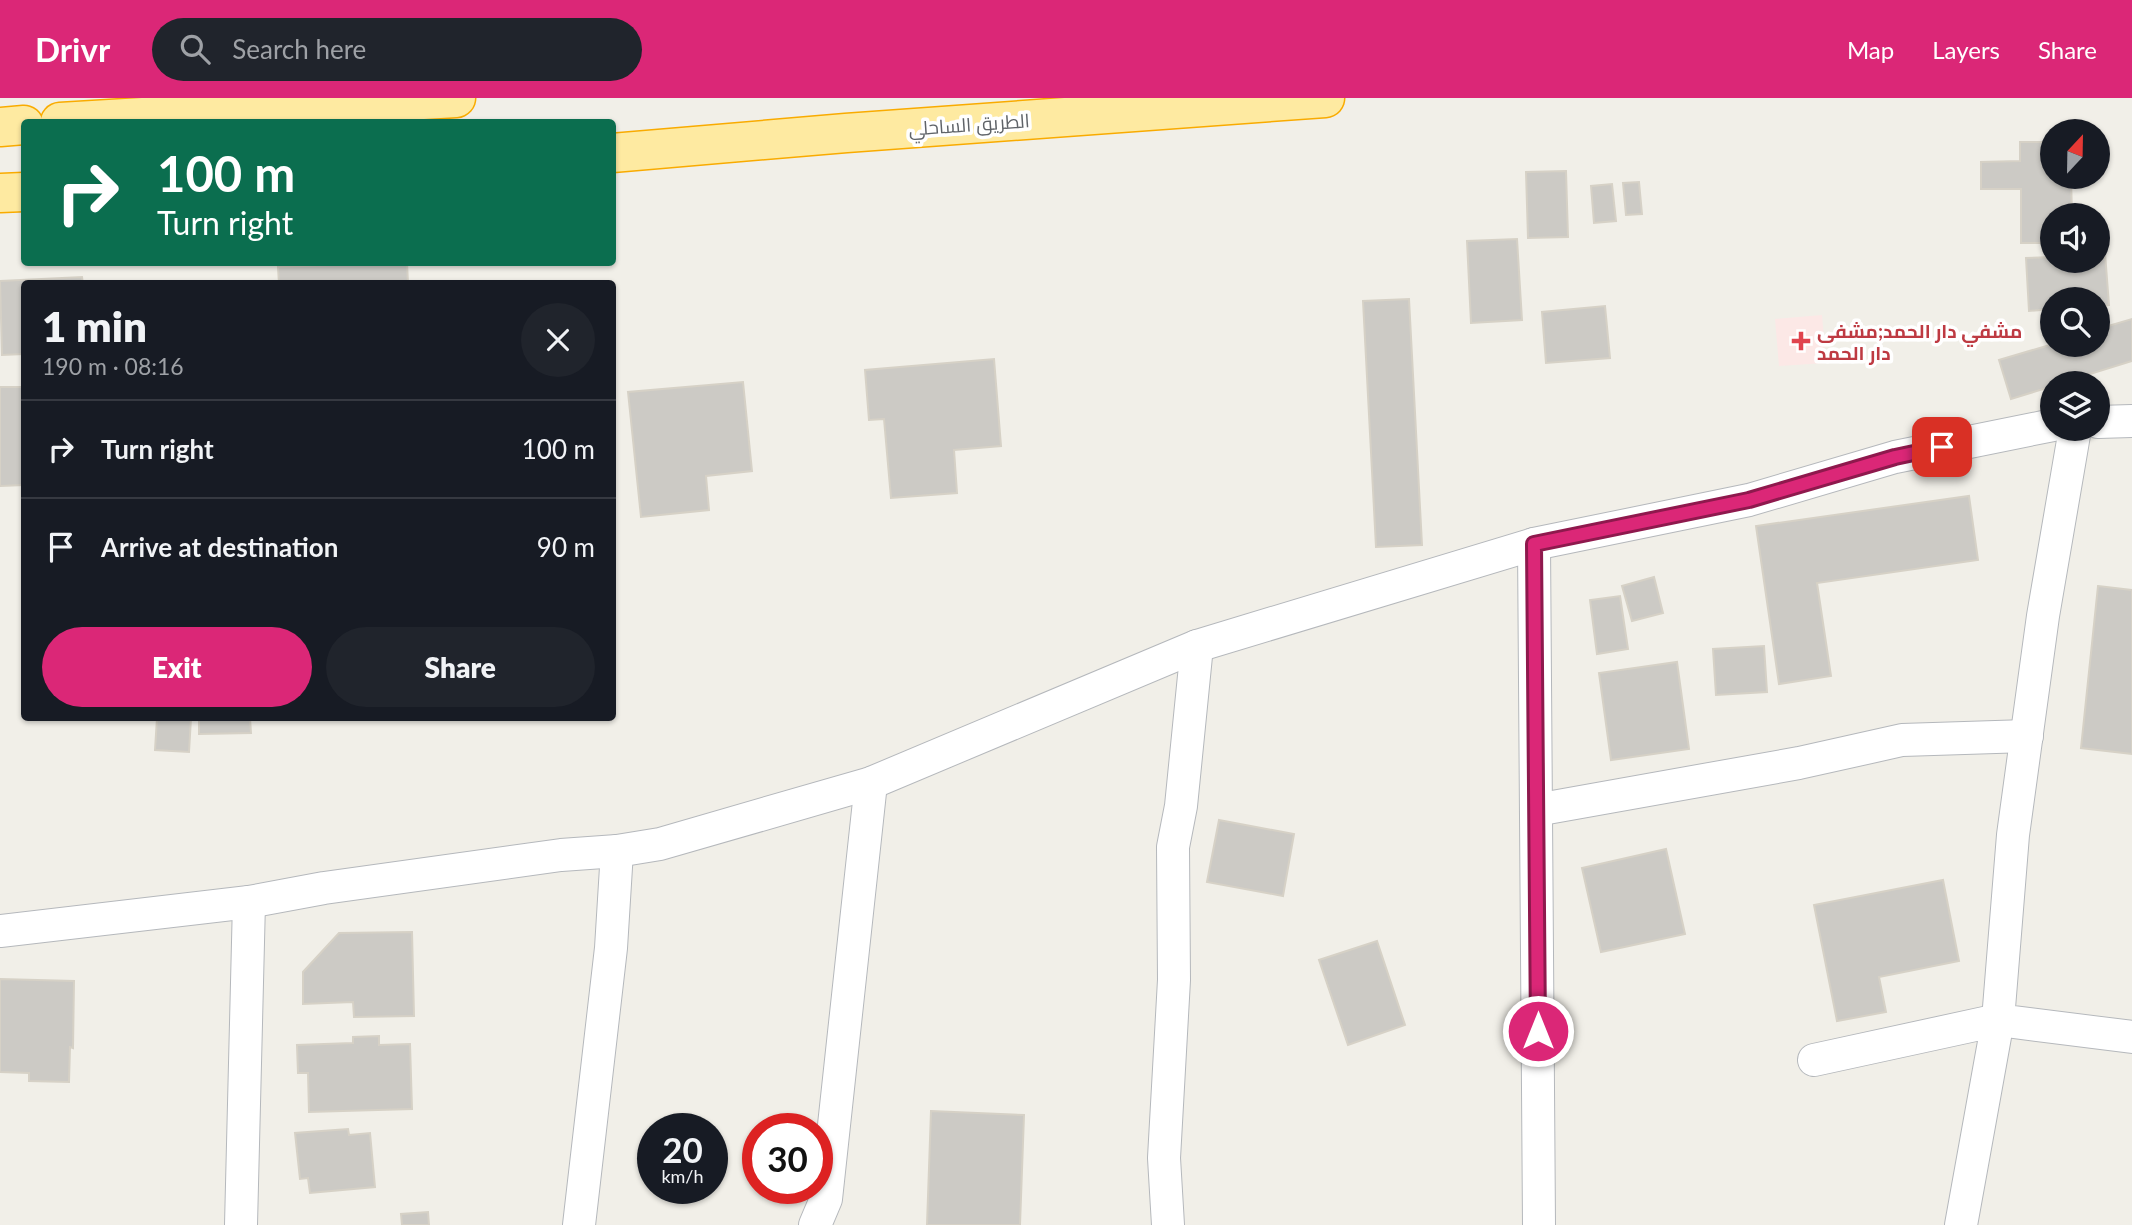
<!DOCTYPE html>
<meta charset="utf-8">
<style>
:root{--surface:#171b24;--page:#20242c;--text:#f1f3f6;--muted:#9ea1a6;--line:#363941;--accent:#db2777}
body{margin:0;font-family:Lato,Cairo,sans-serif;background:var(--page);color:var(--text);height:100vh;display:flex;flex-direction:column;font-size:26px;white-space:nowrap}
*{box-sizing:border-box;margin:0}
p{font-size:23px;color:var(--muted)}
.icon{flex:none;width:38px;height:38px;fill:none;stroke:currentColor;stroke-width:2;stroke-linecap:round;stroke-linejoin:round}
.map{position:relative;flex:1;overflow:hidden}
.side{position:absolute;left:21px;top:182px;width:595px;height:441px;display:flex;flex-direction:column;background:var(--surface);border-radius:7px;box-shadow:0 2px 5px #0004}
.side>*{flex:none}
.banner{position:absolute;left:21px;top:21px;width:595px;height:147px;border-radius:7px;box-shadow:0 2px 5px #0004;background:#0b6e4f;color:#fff;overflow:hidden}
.needle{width:46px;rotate:22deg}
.tools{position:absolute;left:2040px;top:21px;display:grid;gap:14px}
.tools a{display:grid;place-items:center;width:70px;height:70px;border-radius:50%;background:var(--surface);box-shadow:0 2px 5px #0004;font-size:35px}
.speed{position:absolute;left:637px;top:1015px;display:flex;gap:14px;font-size:35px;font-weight:700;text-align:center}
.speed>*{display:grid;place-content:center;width:91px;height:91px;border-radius:50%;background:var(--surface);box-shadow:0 2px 5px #0004;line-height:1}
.speed small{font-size:18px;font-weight:400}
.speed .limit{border:10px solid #d22;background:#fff;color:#111}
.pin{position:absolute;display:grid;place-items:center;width:60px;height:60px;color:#fff;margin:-30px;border-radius:14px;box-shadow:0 4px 10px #0006}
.me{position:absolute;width:77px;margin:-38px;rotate:0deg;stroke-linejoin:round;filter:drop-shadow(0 0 5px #0008)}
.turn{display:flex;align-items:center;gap:24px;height:147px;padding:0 21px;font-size:32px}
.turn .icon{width:91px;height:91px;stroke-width:2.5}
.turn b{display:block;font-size:49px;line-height:60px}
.round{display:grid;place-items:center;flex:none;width:74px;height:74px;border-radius:37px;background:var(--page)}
.head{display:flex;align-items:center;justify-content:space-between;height:119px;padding:0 21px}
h1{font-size:42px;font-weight:800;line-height:52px}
.button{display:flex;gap:14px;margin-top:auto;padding:14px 21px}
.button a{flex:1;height:80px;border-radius:42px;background:var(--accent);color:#fff;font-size:28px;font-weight:800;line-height:80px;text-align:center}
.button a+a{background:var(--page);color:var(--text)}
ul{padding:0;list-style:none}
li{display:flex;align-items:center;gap:21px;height:98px;padding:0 21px;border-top:2px solid var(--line)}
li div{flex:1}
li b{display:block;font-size:26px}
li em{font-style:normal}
header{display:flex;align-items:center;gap:42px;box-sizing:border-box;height:98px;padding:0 35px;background:var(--accent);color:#fff}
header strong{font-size:33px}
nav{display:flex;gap:38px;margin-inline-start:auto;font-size:24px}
.search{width:490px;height:63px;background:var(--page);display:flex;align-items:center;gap:18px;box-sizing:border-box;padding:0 24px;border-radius:38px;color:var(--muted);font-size:26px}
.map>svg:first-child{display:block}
</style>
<header>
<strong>Drivr</strong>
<div class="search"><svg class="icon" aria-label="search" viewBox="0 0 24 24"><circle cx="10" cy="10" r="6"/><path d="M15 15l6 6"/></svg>Search here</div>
<nav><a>Map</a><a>Layers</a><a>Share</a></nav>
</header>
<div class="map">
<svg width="2132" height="1127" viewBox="0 0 2132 1127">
<rect width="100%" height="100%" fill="#f1efe8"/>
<path fill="#fce8e6" d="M1822,217L1826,265L1779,268L1775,221Z"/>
<g fill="#cccac5" stroke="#d6d1c6" stroke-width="2">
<path d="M2020,44H2053V79H2071L2072,117H2053V145H2021V91H1981V64L2020,63Z"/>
<path d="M1566,73L1568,139L1528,140L1526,74Z"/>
<path d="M1639,84L1642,116L1626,117L1623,85Z"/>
<path d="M1612,86L1616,123L1594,125L1591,88Z"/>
<path d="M1517,141L1522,222L1471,225L1467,143Z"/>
<path d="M2105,155L2109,207L2098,208V201H2053V211L2029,213L2026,160L2053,159V163H2098V156Z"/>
<path d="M407,164L408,186H279L278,169Z"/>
<path d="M82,179L83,186H24V256L2,257L0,183Z"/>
<path d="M1409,201L1422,447L1376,449L1363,203Z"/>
<path d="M1605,208L1610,260L1546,265L1542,214Z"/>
<path d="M2132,221V263L2061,285H2053V288L2011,301L1999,262L2053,246L2098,247V231Z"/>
<path d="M994,261L1001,348L954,352L957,395L891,400L884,321L869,322L865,272Z"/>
<path d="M743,284L752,373L706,378L709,412L641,419L628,294Z"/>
<path d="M0,289H24V387L0,388Z"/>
<path d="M1969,398L1978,462L1817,485L1831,578L1779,586L1756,428Z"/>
<path d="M1654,479L1663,515L1632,523L1622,488Z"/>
<path d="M2098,488L2132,492V656L2081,650Z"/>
<path d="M1620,498L1628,551L1597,556L1590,502Z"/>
<path d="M1764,548L1767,594L1716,597L1713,551Z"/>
<path d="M1677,564L1689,651L1611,662L1599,575Z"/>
<path d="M157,620H191L189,654L155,652Z"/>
<path d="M199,620H250L251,635L199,636Z"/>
<path d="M1219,722L1294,736L1283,798L1207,784Z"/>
<path d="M1666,751L1685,836L1601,854L1582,770Z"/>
<path d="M1943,782L1959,863L1879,879L1886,914L1837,923L1814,807Z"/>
<path d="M412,834L414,918L354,919L353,904L303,906V874L339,835Z"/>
<path d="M1377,843L1405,927L1348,947L1319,862Z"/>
<path d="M0,881L74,883L73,950L70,949L69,984L29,983V975L0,974Z"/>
<path d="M379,938V947L410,946L412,1011L309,1014L308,975H298L297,947L353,945V939Z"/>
<path d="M931,1013L1024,1017L1020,1127H927Z"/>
<path d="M348,1031L349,1037L370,1035L375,1089L310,1095L308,1080L300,1081L295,1035Z"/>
<path d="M428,1114L429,1127H402L401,1116Z"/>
</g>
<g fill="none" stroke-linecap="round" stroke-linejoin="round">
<defs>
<g id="minor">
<path d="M2098,324L2132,323"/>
<path d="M2075,331L2043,518L2013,737L1998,922L2132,939"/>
<path d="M1534,446L1539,1127"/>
<path d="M1536,712L1799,665L1902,642L2027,638"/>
<path d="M0,833L249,804L324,790L561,757L617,753L660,746L871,685L1197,548L1534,446L1749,402L1895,359L2053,327"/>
<path d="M1814,962L1998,922L1961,1127"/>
<path d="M241,1127L249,804"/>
<path d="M579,1127L611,850L617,753"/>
<path d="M815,1127L826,1101L871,685"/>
<path d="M1168,1127L1164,1060L1174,882L1173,749L1181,708L1197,548"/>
</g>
<g id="trunk">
<path d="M60,24L456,0"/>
<path d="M0,29L24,27"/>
<path d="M612,55L846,35L1325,0"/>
<path d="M0,95L24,94"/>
</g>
</defs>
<use href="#minor" stroke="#b5b8bc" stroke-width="34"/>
<use href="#trunk" stroke="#f9ab00" stroke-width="41"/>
<use href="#minor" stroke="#fff" stroke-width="32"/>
<use href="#trunk" stroke="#feeaa1" stroke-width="38"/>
</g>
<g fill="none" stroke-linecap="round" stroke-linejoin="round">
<defs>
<path id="route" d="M1538,933L1534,446L1749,402L1895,359L1942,349"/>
</defs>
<use href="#route" stroke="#8e194d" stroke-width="18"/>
<use href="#route" stroke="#db2777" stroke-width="12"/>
</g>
<path fill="#e0444e" stroke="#fff" stroke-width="2.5" d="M1797.5 232.5h7v7h7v7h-7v7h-7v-7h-7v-7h7z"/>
<g text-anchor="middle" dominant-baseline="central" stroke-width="7" stroke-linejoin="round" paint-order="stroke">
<g font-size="19" fill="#5f6368" stroke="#fff">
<text transform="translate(969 26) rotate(-4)">الطريق الساحلي</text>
</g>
<g font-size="19" font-weight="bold" fill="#be3a42" stroke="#fff" text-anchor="start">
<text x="1817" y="232">مشفي دار الحمد;مشفى<tspan x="1817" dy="22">دار الحمد</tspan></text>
</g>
</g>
</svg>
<div class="tools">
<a><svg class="needle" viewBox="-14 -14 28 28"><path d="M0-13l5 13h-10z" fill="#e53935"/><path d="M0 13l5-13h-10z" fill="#9ea1a6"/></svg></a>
<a><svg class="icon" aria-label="sound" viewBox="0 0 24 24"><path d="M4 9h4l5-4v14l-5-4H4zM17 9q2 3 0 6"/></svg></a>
<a><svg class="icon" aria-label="search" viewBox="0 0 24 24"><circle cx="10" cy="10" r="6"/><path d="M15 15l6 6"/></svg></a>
<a><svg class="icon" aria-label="layers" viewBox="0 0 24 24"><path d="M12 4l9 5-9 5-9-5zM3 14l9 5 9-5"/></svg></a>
</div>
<div class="speed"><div>20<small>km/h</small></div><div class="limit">30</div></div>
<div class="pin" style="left:1942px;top:349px;background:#d93025"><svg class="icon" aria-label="arrive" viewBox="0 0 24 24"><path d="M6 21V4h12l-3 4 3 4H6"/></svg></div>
<svg class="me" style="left:1538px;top:933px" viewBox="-20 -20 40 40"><circle r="17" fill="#db2777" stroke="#fff" stroke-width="3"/><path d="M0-11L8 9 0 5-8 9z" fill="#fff"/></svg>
<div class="banner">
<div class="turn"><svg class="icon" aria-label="right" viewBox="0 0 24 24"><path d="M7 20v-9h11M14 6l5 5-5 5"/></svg><div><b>100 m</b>Turn right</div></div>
</div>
<section class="side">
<div class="head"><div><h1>1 min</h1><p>190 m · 08:16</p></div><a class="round"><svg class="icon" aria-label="close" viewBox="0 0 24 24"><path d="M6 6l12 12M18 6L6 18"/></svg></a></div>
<ul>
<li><svg class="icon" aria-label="right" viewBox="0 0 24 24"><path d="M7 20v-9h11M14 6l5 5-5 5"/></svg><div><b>Turn right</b></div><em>100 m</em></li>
<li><svg class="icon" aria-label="arrive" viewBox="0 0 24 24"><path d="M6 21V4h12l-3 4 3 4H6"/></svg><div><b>Arrive at destination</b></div><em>90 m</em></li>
</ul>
<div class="button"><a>Exit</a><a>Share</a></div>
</section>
</div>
